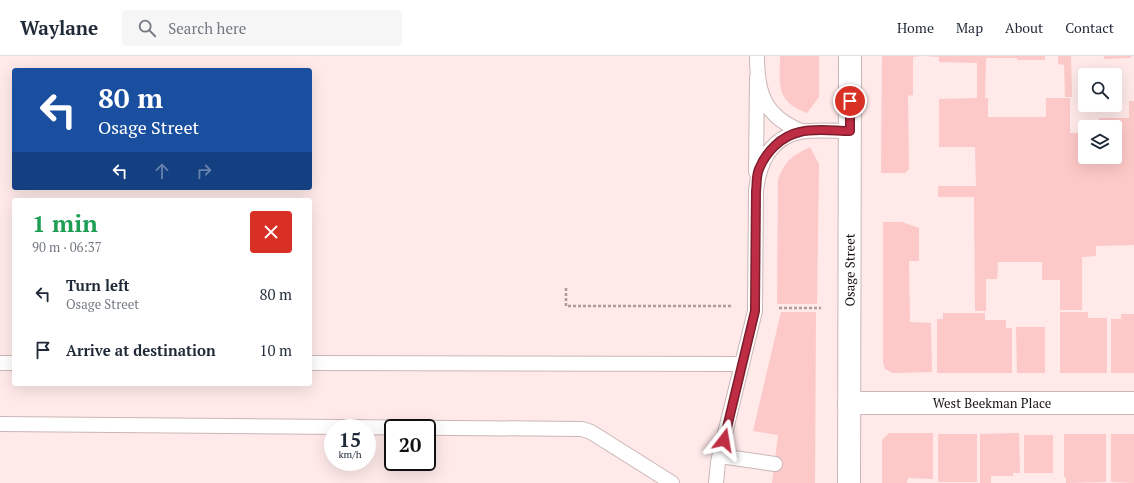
<!DOCTYPE html>
<meta charset="utf-8">
<style>
:root{--surface:#fff;--page:#f6f6f7;--text:#1f2937;--muted:#747a83;--line:#e0e1e3}
body{margin:0;font-family:"PT Serif",serif;background:var(--page);color:var(--text);height:100vh;display:flex;flex-direction:column;font-size:15px;white-space:nowrap}
*{box-sizing:border-box;margin:0}
p{font-size:13px;color:var(--muted)}
.icon{flex:none;width:22px;height:22px;fill:none;stroke:currentColor;stroke-width:2;stroke-linecap:round;stroke-linejoin:round}
.map{position:relative;flex:1;overflow:hidden}
.sheet{position:absolute;left:12px;top:142px;width:300px;height:188px;display:flex;flex-direction:column;background:var(--surface);border-radius:4px;box-shadow:0 4px 16px #0002}
.sheet>*{flex:none}
.banner{position:absolute;left:12px;top:12px;width:300px;height:122px;border-radius:4px;box-shadow:0 4px 16px #0002;background:#1a4fa0;color:#fff;overflow:hidden}
.fabs{position:absolute;left:1078px;top:12px;display:grid;gap:8px}
.fabs a{display:grid;place-items:center;width:44px;height:44px;border-radius:4px;background:var(--surface);box-shadow:0 4px 16px #0002;font-size:20px}
.speed{position:absolute;left:324px;top:363px;display:flex;gap:8px;font-size:20px;font-weight:700;text-align:center}
.speed>*{display:grid;place-content:center;width:52px;height:52px;border-radius:50%;background:var(--surface);box-shadow:0 4px 16px #0002;line-height:1}
.speed small{font-size:10px;font-weight:400}
.speed .limit{border:2px solid #111;border-radius:6px;background:#fff;color:#111}
.pin{position:absolute;display:grid;place-items:center;width:34px;height:34px;color:#fff;margin:-17px;border:2px solid #fff;border-radius:50%;box-shadow:0 1px 4px #0007}
.me{position:absolute;width:44px;margin:-22px;rotate:14deg;stroke-linejoin:round;filter:drop-shadow(0 0 3px #0008)}
.turn{display:flex;align-items:center;gap:14px;height:84px;padding:0 20px;font-size:18px}
.turn .icon{width:52px;height:52px;stroke-width:2.5}
.turn b{display:block;font-size:28px;line-height:34px}
.lanes{display:flex;align-items:center;height:38px;padding:0 20px;background:#0003;justify-content:center;gap:20px;direction:ltr}
.lanes .off{opacity:.35}
.round{display:grid;place-items:center;flex:none;width:42px;height:42px;border-radius:4px;background:var(--page)}
.summary{display:flex;align-items:center;justify-content:space-between;height:68px;padding:0 20px}
h1{font-size:24px;font-weight:700;line-height:30px;color:#1e9e55}
ul{padding:0;list-style:none}
li{display:flex;align-items:center;gap:12px;height:56px;padding:0 20px}
li div{flex:1}
li b{display:block;font-size:15px}
li em{font-style:normal}
header{display:flex;align-items:center;gap:24px;box-sizing:border-box;height:56px;padding:0 20px;background:var(--surface);border-bottom:1px solid var(--line)}
header strong{font-size:19px}
nav{display:flex;gap:22px;margin-inline-start:auto;font-size:14px}
.search{width:280px;height:36px;background:var(--page);display:flex;align-items:center;gap:10px;box-sizing:border-box;padding:0 14px;border-radius:4px;color:var(--muted);font-size:15px}
.map>svg:first-child{display:block}
</style>
<header>
<strong>Waylane</strong>
<div class="search"><svg class="icon" aria-label="search" viewBox="0 0 24 24"><circle cx="10" cy="10" r="6"/><path d="M15 15l6 6"/></svg>Search here</div>
<nav><a>Home</a><a>Map</a><a>About</a><a>Contact</a></nav>
</header>
<div class="map">
<svg width="1134" height="427" viewBox="0 0 1134 427">
<rect width="100%" height="100%" fill="#ffe9e9"/>
<g fill="#fdc8c8">
<path d="M780,0H819V41L807,57C775,45 780,29 780,0Z"/>
<path d="M882,0H920L913,1V39L908,40L909,113L905,117H881Z"/>
<path d="M925,0H1045V4H1017V2H986L985,42H988V61H1046V42H1070V77H1085V101H1115V71H1099V62H1129V45H1134V42V189L1096,190V200L1082,201V254H1060V224H1042V206H998L997,223H986V255H975L974,141H938V130H976L975,91H939V43L981,42H977V7L939,6V1Z"/>
<path d="M1058,0H1071L1072,41H1065L1064,9L1058,8Z"/>
<path d="M1104,0H1131V2L1104,3Z"/>
<path d="M810,91L819,108L817,248H777L778,124C785,104 792,100 810,91Z"/>
<path d="M883,166H902L919,172V205H909L910,266L931,267L932,316L893,317L885,313L883,306Z"/>
<path d="M781,256H816L815,427H772L778,379L753,375Z"/>
<path d="M1060,256H1088V262H1107V317H1060Z"/>
<path d="M943,257H985V264H1006V272H1012V317H937V263H943Z"/>
<path d="M1121,258H1134V317H1111V263H1121Z"/>
<path d="M1016,271H1045V317H1017Z"/>
<path d="M889,377H933V423L908,422L907,427H882V384Z"/>
<path d="M1019,377L1020,417H1013V420H991V427H980V378Z"/>
<rect x="938" y="378" width="39" height="48"/>
<path d="M1064,378H1106V426L1066,427V421H1064Z"/>
<path d="M1111,378H1134V427L1111,426Z"/>
<rect x="1024" y="379" width="29" height="38"/>
</g>
<g fill="none" stroke-linecap="round" stroke-linejoin="round">
<defs>
<g id="lane">
<path d="M757,0C757,37 764,60 801,75"/>
<path d="M756,116L757,21"/>
<path d="M0,307H14"/>
<path d="M310,307L742,308"/>
<path d="M0,368L582,373L591,376L672,427"/>
<path d="M720,400L775,408"/>
<path d="M716,427L718,406L755,255L756,135C759,107 770,82 800,76C814,73 835,75 849,75"/>
</g>
<g id="street">
<path id="s1" d="M849,347H1134"/>
<path id="s2" d="M849,427L850,0"/>
</g>
</defs>
<use href="#lane" stroke="#cbb6b6" stroke-width="16"/>
<use href="#street" stroke="#cbb6b6" stroke-width="24"/>
<g stroke="#ac9c9c" stroke-width="2.5" stroke-dasharray="3 2" stroke-linecap="butt">
<path d="M566,232V250H732"/>
<path d="M779,252H821"/>
</g>
<use href="#lane" stroke="#fff" stroke-width="14"/>
<use href="#street" stroke="#fff" stroke-width="22"/>
</g>
<g fill="none" stroke-linecap="round" stroke-linejoin="round">
<defs>
<path id="route" d="M724,384L755,255L756,135C757,128 756,120 759,113C766,96 781,80 800,76C814,72 835,75 850,75V45"/>
</defs>
<use href="#route" stroke="#7c1d2c" stroke-width="10"/>
<use href="#route" stroke="#be2d43" stroke-width="7"/>
</g>
<g text-anchor="middle" dominant-baseline="central" stroke-width="3" stroke-linejoin="round" paint-order="stroke">
<g font-size="13" fill="#191212" stroke="#ffe9e9">
<text stroke="none"><textPath href="#s2" startOffset="213">Osage Street</textPath></text>
<text stroke="none"><textPath href="#s1" startOffset="143">West Beekman Place</textPath></text>
</g>
</g>
</svg>
<div class="fabs">
<a><svg class="icon" aria-label="search" viewBox="0 0 24 24"><circle cx="10" cy="10" r="6"/><path d="M15 15l6 6"/></svg></a>
<a><svg class="icon" aria-label="layers" viewBox="0 0 24 24"><path d="M12 4l9 5-9 5-9-5zM3 14l9 5 9-5"/></svg></a>
</div>
<div class="speed"><div>15<small>km/h</small></div><div class="limit">20</div></div>
<div class="pin" style="left:850px;top:45px;background:#d93025"><svg class="icon" aria-label="arrive" viewBox="0 0 24 24"><path d="M6 21V4h12l-3 4 3 4H6"/></svg></div>
<svg class="me" style="left:724px;top:384px" viewBox="-20 -20 40 40"><path d="M0-17L14 15 0 8-14 15z" fill="#be2d43" stroke="#fff" stroke-width="4"/></svg>
<div class="banner">
<div class="turn"><svg class="icon" aria-label="left" viewBox="0 0 24 24"><path d="M17 20v-9H6M10 6l-5 5 5 5"/></svg><div><b>80 m</b>Osage Street</div></div>
<div class="lanes"><svg class="icon" aria-label="left" viewBox="0 0 24 24"><path d="M17 20v-9H6M10 6l-5 5 5 5"/></svg><svg class="icon off" aria-label="ahead" viewBox="0 0 24 24"><path d="M12 20V5M6 11l6-6 6 6"/></svg><svg class="icon off" aria-label="right" viewBox="0 0 24 24"><path d="M7 20v-9h11M14 6l5 5-5 5"/></svg></div>
</div>
<section class="sheet">
<div class="summary"><div><h1>1 min</h1><p>90 m · 06:37</p></div><a class="round" style="background:#d93025;color:#fff"><svg class="icon" aria-label="close" viewBox="0 0 24 24"><path d="M6 6l12 12M18 6L6 18"/></svg></a></div>
<ul>
<li><svg class="icon" aria-label="left" viewBox="0 0 24 24"><path d="M17 20v-9H6M10 6l-5 5 5 5"/></svg><div><b>Turn left</b><p>Osage Street</p></div><em>80 m</em></li>
<li><svg class="icon" aria-label="arrive" viewBox="0 0 24 24"><path d="M6 21V4h12l-3 4 3 4H6"/></svg><div><b>Arrive at destination</b></div><em>10 m</em></li>
</ul>
</section>
</div>
